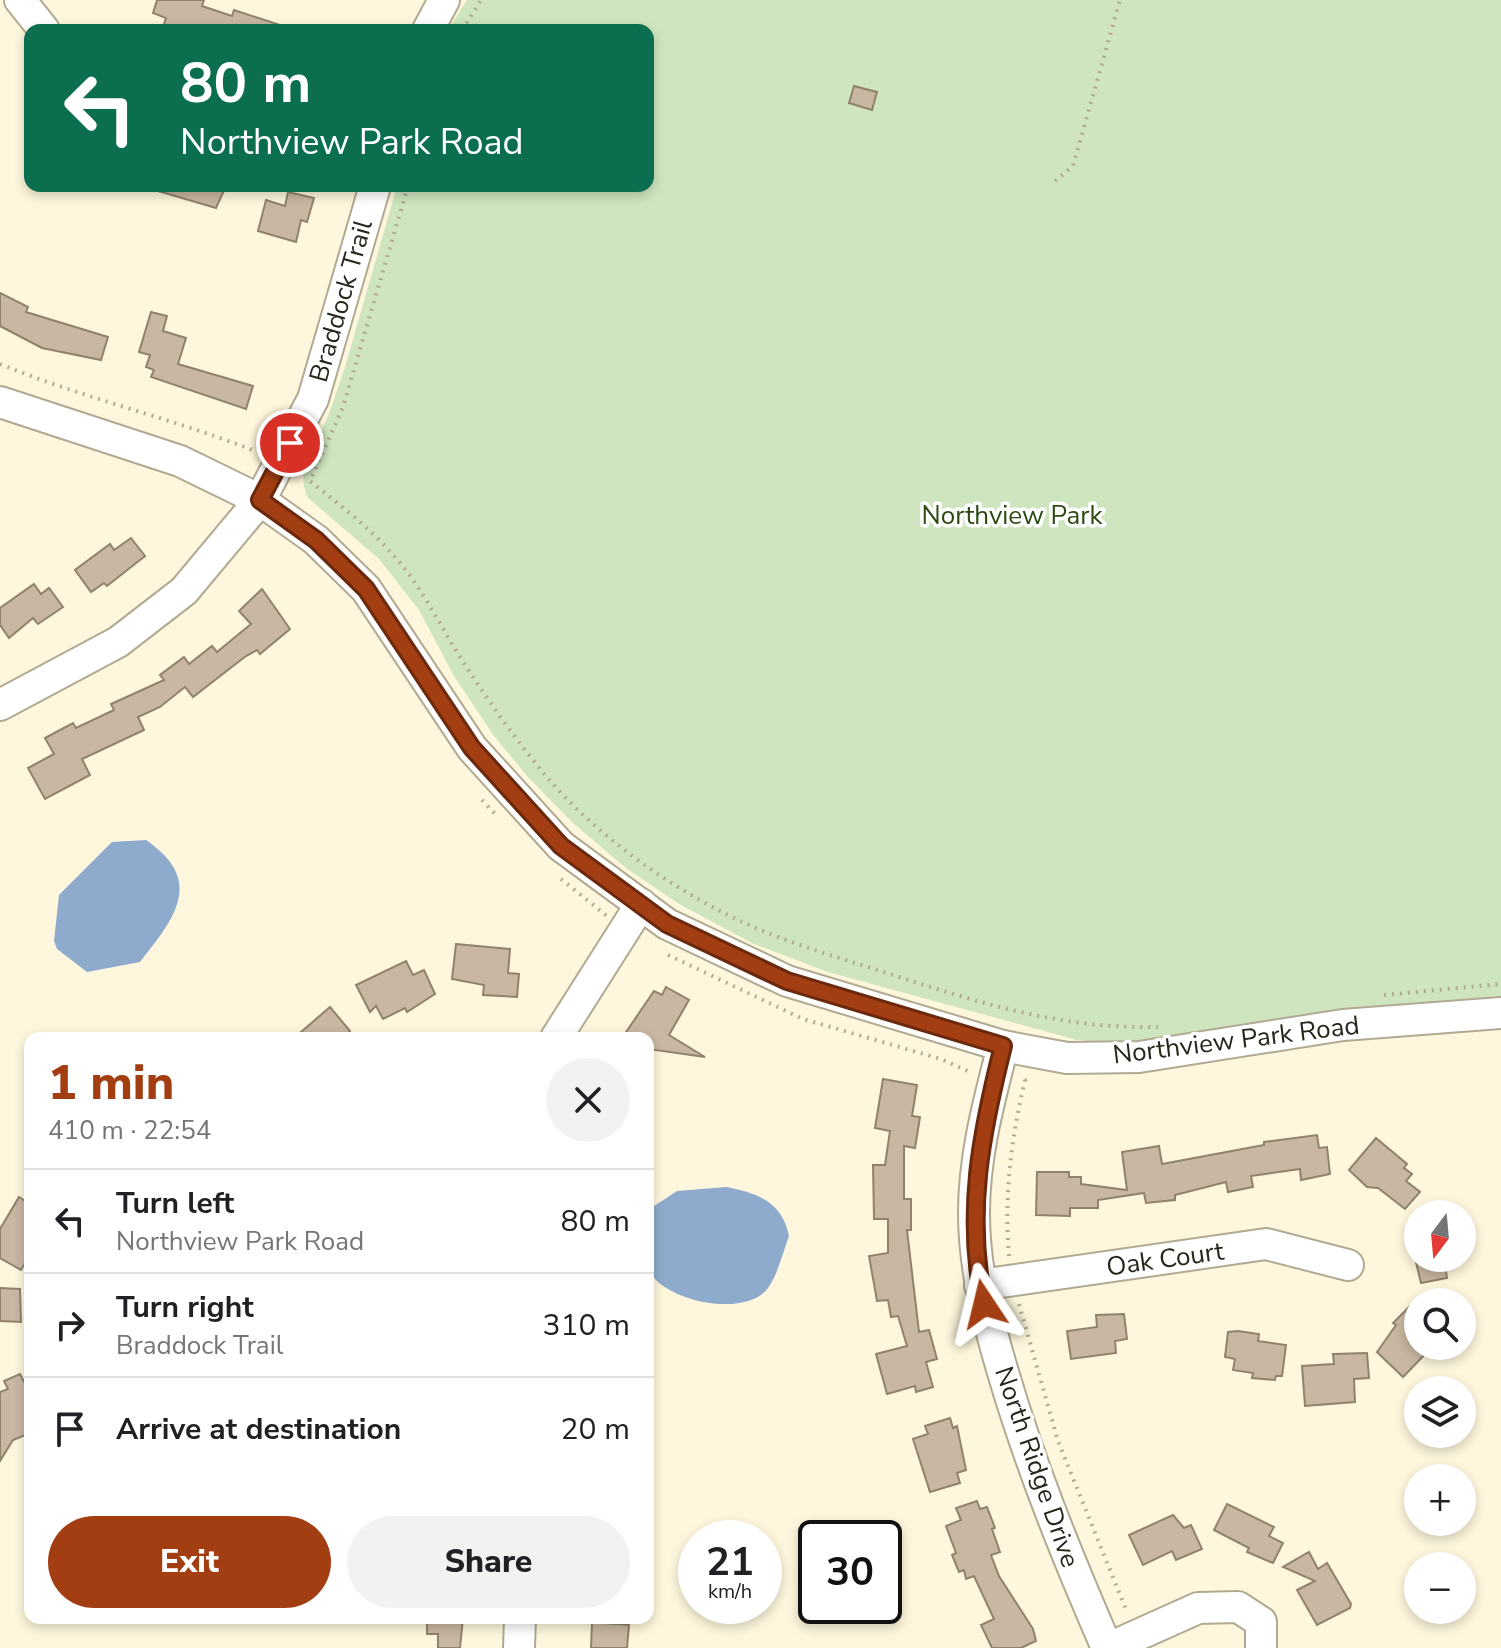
<!DOCTYPE html>
<meta charset="utf-8">
<style>
:root{--surface:#fff;--page:#f2f2f2;--text:#202124;--muted:#757577;--line:#e0e0e0;--accent:#a33e12}
body{margin:0;font-family:"Nunito Sans",sans-serif;background:var(--page);color:var(--text);height:100vh;display:flex;flex-direction:column;font-size:30px;white-space:nowrap}
*{box-sizing:border-box;margin:0}
p{font-size:26px;color:var(--muted)}
.icon{flex:none;width:44px;height:44px;fill:none;stroke:currentColor;stroke-width:2;stroke-linecap:round;stroke-linejoin:round}
.map{position:relative;flex:1;overflow:hidden}
.side{position:absolute;left:24px;top:1032px;width:630px;height:592px;display:flex;flex-direction:column;background:var(--surface);border-radius:16px;box-shadow:0 4px 12px #0003}
.side>*{flex:none}
.top-card{position:absolute;left:24px;top:24px;width:630px;height:168px;border-radius:16px;box-shadow:0 4px 12px #0003;background:#0b6e4f;color:#fff;overflow:hidden}
.needle{width:52px;rotate:196deg}
.controls{position:absolute;left:1404px;top:1200px;display:grid;gap:16px}
.controls a{display:grid;place-items:center;width:72px;height:72px;border-radius:50%;background:var(--surface);box-shadow:0 4px 12px #0003;font-size:40px}
.speed{position:absolute;left:678px;top:1520px;display:flex;gap:16px;font-size:40px;font-weight:700;text-align:center}
.speed>*{display:grid;place-content:center;width:104px;height:104px;border-radius:50%;background:var(--surface);box-shadow:0 4px 12px #0003;line-height:1}
.speed small{font-size:20px;font-weight:400}
.speed .limit{border:4px solid #111;border-radius:12px;background:#fff;color:#111}
.pin{position:absolute;display:grid;place-items:center;width:68px;height:68px;color:#fff;margin:-34px;border:4px solid #fff;border-radius:50%;box-shadow:0 2px 8px #0007}
.me{position:absolute;width:88px;margin:-44px;rotate:350deg;stroke-linejoin:round;filter:drop-shadow(0 0 6px #0008)}
.turn{display:flex;align-items:center;gap:28px;height:168px;padding:0 24px;font-size:36px}
.turn .icon{width:104px;height:104px;stroke-width:2.5}
.turn b{display:block;font-size:56px;line-height:68px}
.round{display:grid;place-items:center;flex:none;width:84px;height:84px;border-radius:42px;background:var(--page)}
.summary{display:flex;align-items:center;justify-content:space-between;height:136px;padding:0 24px}
h1{font-size:48px;font-weight:800;line-height:60px;color:var(--accent)}
.primary-button{display:flex;gap:16px;margin-top:auto;padding:16px 24px}
.primary-button a{flex:1;height:92px;border-radius:48px;background:var(--accent);color:#fff;font-size:32px;font-weight:800;line-height:92px;text-align:center}
.primary-button a+a{background:var(--page);color:var(--text)}
ul{padding:0;list-style:none}
li{display:flex;align-items:center;gap:24px;height:104px;padding:0 24px;border-top:2px solid var(--line)}
li div{flex:1}
li b{display:block;font-size:30px}
li em{font-style:normal}
.map>svg:first-child{display:block}
</style>
<div class="map">
<svg width="1501" height="1648" viewBox="0 0 1501 1648">
<rect width="100%" height="100%" fill="#fef7dd"/>
<path fill="#cee5bf" d="M467,0H1501V1000L1484,999L1168,1043L1122,1044L1077,1040L828,972L754,944L679,904L626,868L574,824L528,777L494,736L454,676L419,610L379,559L307,497L304,486L303,473L330,411L345,367L397,186H648V30H448Z"/>
<g fill="#8eaacc">
<path d="M146,840C206,881 174,919 140,962L87,972L57,949L54,941L59,895L112,842Z"/>
<path d="M726,1187C758,1193 782,1202 789,1236C783,1252 778,1274 768,1288C746,1318 666,1302 650,1272C642,1257 648,1227 648,1210L677,1191Z"/>
</g>
<g fill="#c8b7a2" stroke="#91826e" stroke-width="2">
<path d="M157,0H204L202,6L232,16L234,10L286,27V30H162L166,18L153,13Z"/>
<path d="M854,86L877,92L872,110L849,103Z"/>
<path d="M159,186H226L216,208L158,191Z"/>
<path d="M288,192L314,198L307,222L301,220L296,242L258,231L266,200L285,206Z"/>
<path d="M0,293L28,307L26,312L108,337L101,360L42,348L0,326Z"/>
<path d="M151,312L167,316L163,331L186,338L178,364L253,386L246,409L151,377L154,370L146,367L150,355L139,352Z"/>
<path d="M131,538L145,556L107,586L104,583L91,592L75,570L110,544L114,550Z"/>
<path d="M34,584L41,594L49,588L63,607L38,624L33,618L9,638L0,625V608Z"/>
<path d="M262,589L290,629L260,654L257,650L246,656L193,697L185,687L160,707L138,717L144,730L82,759L90,775L45,799L28,768L54,754L45,738L73,723L76,728L114,710L111,704L164,680L160,675L184,657L189,664L212,646L217,652L251,624L239,611Z"/>
<path d="M456,944L510,949L508,973L519,974L517,997L483,995L484,985L452,979Z"/>
<path d="M406,961L413,975L424,970L435,994L407,1012L405,1008L383,1019L376,1006L370,1012L356,985Z"/>
<path d="M666,987L689,1000L669,1035L705,1057L648,1049V1038H622L654,991L662,995Z"/>
<path d="M330,1007L350,1031L343,1038H294Z"/>
<path d="M883,1079L917,1085L912,1116L920,1117L915,1148L904,1146V1199H911V1230H907L919,1332L929,1330L937,1359L926,1362L933,1387L916,1392L915,1386L887,1394L876,1354L907,1346L898,1316L891,1317L888,1300L877,1301L869,1256L888,1253V1219H874L873,1165H885L890,1131L875,1128Z"/>
<path d="M1317,1135L1319,1148L1327,1147L1330,1174L1301,1180L1300,1169L1251,1176L1253,1187L1228,1192L1226,1182L1175,1195V1200L1146,1203L1144,1193L1098,1200V1208H1070V1216L1036,1215L1037,1172H1069V1177H1081V1184L1127,1190L1122,1152L1159,1146L1162,1164L1264,1145V1142Z"/>
<path d="M1376,1138L1407,1164L1404,1168L1412,1174L1406,1181L1420,1192L1405,1209L1378,1188L1367,1187L1349,1170Z"/>
<path d="M19,1197L30,1204V1255L21,1270L0,1258V1229Z"/>
<path d="M1415,1258H1444L1447,1278L1421,1283Z"/>
<path d="M0,1288L20,1289L21,1322L0,1321Z"/>
<path d="M1418,1298V1346H1433L1403,1377L1377,1352L1396,1325L1393,1323Z"/>
<path d="M1124,1314L1127,1339L1115,1341L1116,1353L1071,1359L1067,1331L1097,1327L1096,1315Z"/>
<path d="M1238,1331L1259,1334L1258,1341L1286,1345L1282,1376H1276L1275,1380L1252,1378L1253,1373L1233,1370L1235,1359L1225,1357L1228,1332Z"/>
<path d="M1367,1353L1369,1378L1354,1379L1355,1402L1305,1406L1302,1366L1334,1364L1333,1354Z"/>
<path d="M20,1374L30,1393V1433L13,1440L0,1461V1392L8,1389L4,1381Z"/>
<path d="M950,1418L953,1428L957,1426L966,1470L957,1473L960,1483L930,1492L913,1439L928,1434L925,1426Z"/>
<path d="M977,1501L980,1509L987,1507L995,1528L992,1529L1000,1552L991,1555L999,1576L1033,1629L1036,1641L1021,1648H992L981,1625L994,1619L974,1576L966,1579L964,1570L959,1572L952,1555L956,1553L946,1526L961,1520L956,1508Z"/>
<path d="M1227,1504L1274,1527L1269,1536L1283,1543L1273,1563L1247,1552L1249,1548L1214,1530Z"/>
<path d="M1173,1515L1184,1528L1191,1525L1202,1549L1176,1560L1172,1551L1143,1565L1129,1535Z"/>
<path d="M1309,1552L1318,1569L1327,1563L1351,1604L1350,1608L1317,1625L1297,1590L1315,1581L1283,1567Z"/>
<path d="M427,1618H463L460,1648H438V1634H427Z"/>
<path d="M592,1622L629,1625L627,1648H591Z"/>
</g>
<g fill="none" stroke-linecap="round" stroke-linejoin="round">
<defs>
<g id="minor">
<path d="M20,0L44,30"/>
<path d="M428,30L444,0"/>
<path d="M0,402L180,461L260,500L316,540L366,589L472,748L561,846L667,924L787,981L1003,1046L1067,1058L1139,1057L1343,1025L1501,1013"/>
<path d="M0,705L118,642L184,591L260,500L313,399L375,186"/>
<path d="M556,1038L641,904"/>
<path d="M1003,1046C989,1101 974,1155 974,1213C974,1267 987,1318 1002,1369C1030,1465 1067,1556 1107,1648"/>
<path d="M980,1285L1266,1244L1348,1265"/>
<path d="M519,1648L520,1618"/>
<path d="M1109,1648L1198,1608L1238,1607L1261,1622V1648"/>
</g>
</defs>
<use href="#minor" stroke="#b1aa92" stroke-width="34"/>
<g stroke="#b0aa96" stroke-width="4" stroke-dasharray="2 6" stroke-linecap="butt">
<path d="M462,30L481,0"/>
<path d="M1055,181L1073,166L1120,0"/>
<path d="M408,186L343,407L310,481C340,505 371,529 396,558C421,587 438,621 458,654C485,696 514,738 546,776C599,839 680,895 756,928C800,947 847,960 893,975C983,1004 1062,1029 1158,1027"/>
<path d="M0,364C83,398 171,418 255,451"/>
<path d="M482,800L498,817"/>
<path d="M561,879L607,916"/>
<path d="M668,955L803,1019L941,1059L972,1073"/>
<path d="M1384,995L1501,984"/>
<path d="M1009,1256C1004,1196 1011,1139 1025,1080L1020,1078"/>
<path d="M1019,1304L1058,1441L1127,1612"/>
</g>
<use href="#minor" stroke="#fff" stroke-width="30"/>
</g>
<g fill="none" stroke-linecap="round" stroke-linejoin="round">
<defs>
<path id="route" d="M290,443L260,500L316,540L366,589L472,748L561,846L667,924L787,981L1003,1046C981,1133 965,1214 984,1304"/>
</defs>
<use href="#route" stroke="#6a280c" stroke-width="20"/>
<use href="#route" stroke="#a33e12" stroke-width="14"/>
</g>
<g text-anchor="middle" dominant-baseline="central" stroke-width="7" stroke-linejoin="round" paint-order="stroke">
<g font-size="26" fill="#28251c" stroke="#fff">
<text transform="translate(341 301) rotate(-74)">Braddock Trail</text>
<text transform="translate(1236 1040) rotate(-7)">Northview Park Road</text>
<text transform="translate(1165 1259) rotate(-8)">Oak Court</text>
<text transform="translate(1037 1467) rotate(71)">North Ridge Drive</text>
</g>
<g font-size="26" fill="#2d4a13" stroke="#fff">
<text x="1012" y="515">Northview Park</text>
</g>
</g>
</svg>
<div class="controls">
<a><svg class="needle" viewBox="-14 -14 28 28"><path d="M0-13l5 13h-10z" fill="#e53935"/><path d="M0 13l5-13h-10z" fill="#757577"/></svg></a>
<a><svg class="icon" aria-label="search" viewBox="0 0 24 24"><circle cx="10" cy="10" r="6"/><path d="M15 15l6 6"/></svg></a>
<a><svg class="icon" aria-label="layers" viewBox="0 0 24 24"><path d="M12 4l9 5-9 5-9-5zM3 14l9 5 9-5"/></svg></a>
<a>+</a>
<a>−</a>
</div>
<div class="speed"><div>21<small>km/h</small></div><div class="limit">30</div></div>
<div class="pin" style="left:290px;top:443px;background:#d93025"><svg class="icon" aria-label="arrive" viewBox="0 0 24 24"><path d="M6 21V4h12l-3 4 3 4H6"/></svg></div>
<svg class="me" style="left:984px;top:1304px" viewBox="-20 -20 40 40"><path d="M0-17L14 15 0 8-14 15z" fill="#a33e12" stroke="#fff" stroke-width="4"/></svg>
<div class="top-card">
<div class="turn"><svg class="icon" aria-label="left" viewBox="0 0 24 24"><path d="M17 20v-9H6M10 6l-5 5 5 5"/></svg><div><b>80 m</b>Northview Park Road</div></div>
</div>
<section class="side">
<div class="summary"><div><h1>1 min</h1><p>410 m · 22:54</p></div><a class="round"><svg class="icon" aria-label="close" viewBox="0 0 24 24"><path d="M6 6l12 12M18 6L6 18"/></svg></a></div>
<ul>
<li><svg class="icon" aria-label="left" viewBox="0 0 24 24"><path d="M17 20v-9H6M10 6l-5 5 5 5"/></svg><div><b>Turn left</b><p>Northview Park Road</p></div><em>80 m</em></li>
<li><svg class="icon" aria-label="right" viewBox="0 0 24 24"><path d="M7 20v-9h11M14 6l5 5-5 5"/></svg><div><b>Turn right</b><p>Braddock Trail</p></div><em>310 m</em></li>
<li><svg class="icon" aria-label="arrive" viewBox="0 0 24 24"><path d="M6 21V4h12l-3 4 3 4H6"/></svg><div><b>Arrive at destination</b></div><em>20 m</em></li>
</ul>
<div class="primary-button"><a>Exit</a><a>Share</a></div>
</section>
</div>
